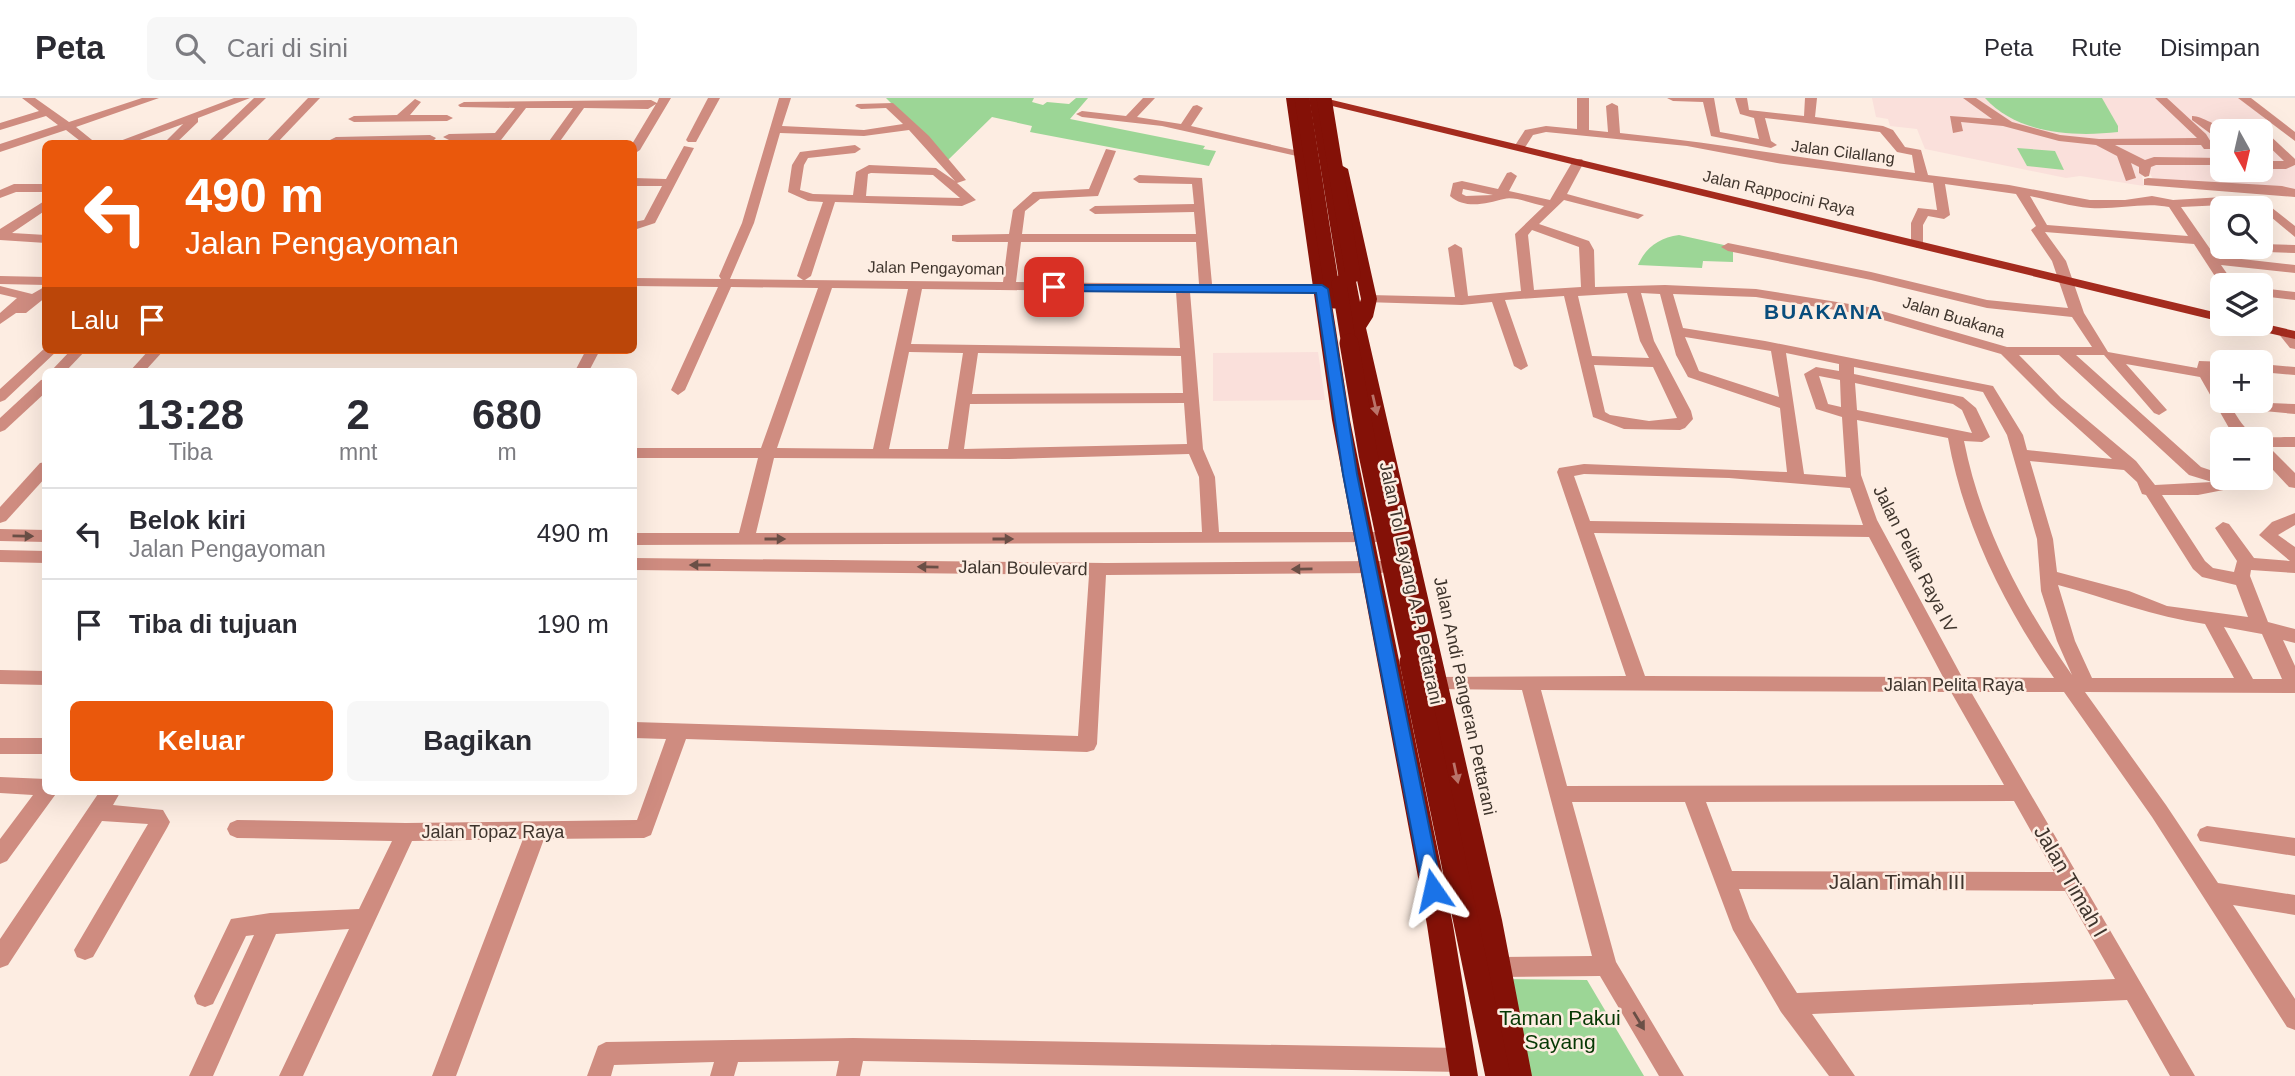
<!DOCTYPE html>
<html lang="id">
<meta charset="utf-8">
<style>
:root{--surface:#fff;--page:#f7f7f7;--text:#2b2b33;--muted:#7c7c81;--line:#e1e1e2;--accent:#ea580c}
body{margin:0;font-family:Arial,sans-serif;background:var(--page);color:var(--text);height:100vh;display:flex;flex-direction:column;font-size:26px;white-space:nowrap}
*{box-sizing:border-box;margin:0}
p{font-size:23px;color:var(--muted)}
.icon{flex:none;width:38px;height:38px;fill:none;stroke:currentColor;stroke-width:2;stroke-linecap:round;stroke-linejoin:round}
.map{position:relative;flex:1;overflow:hidden}
.panel{position:absolute;left:42px;top:270px;width:595px;height:427px;display:flex;flex-direction:column;background:var(--surface);border-radius:10px;box-shadow:0 7px 28px #0002}
.panel>*{flex:none}
.guide{position:absolute;left:42px;top:42px;width:595px;height:214px;border-radius:10px;box-shadow:0 7px 28px #0002;background:#ea580c;color:#fff;overflow:hidden}
.needle{width:46px;rotate:172deg}
.buttons{position:absolute;left:2210px;top:21px;display:grid;gap:14px}
.buttons a{display:grid;place-items:center;width:63px;height:63px;border-radius:10px;background:var(--surface);box-shadow:0 7px 28px #0002;font-size:35px}
.pin{position:absolute;display:grid;place-items:center;width:60px;height:60px;color:#fff;margin:-30px;border-radius:14px;box-shadow:0 4px 10px #0006}
.me{position:absolute;width:77px;margin:-38px;rotate:349deg;stroke-linejoin:round;filter:drop-shadow(0 0 5px #0008)}
.turn{display:flex;align-items:center;gap:24px;height:147px;padding:0 28px;font-size:32px}
.turn .icon{width:91px;height:91px;stroke-width:2.5}
.turn b{display:block;font-size:49px;line-height:60px}
.then{display:flex;align-items:center;height:66px;padding:0 28px;background:#0003;gap:14px;font-size:26px}
.eta{display:flex;justify-content:space-evenly;align-items:center;height:119px;text-align:center}
.eta b{font-size:42px;font-weight:700;line-height:49px}
.button{display:flex;gap:14px;margin-top:auto;padding:14px 28px}
.button a{flex:1;height:80px;border-radius:10px;background:var(--accent);color:#fff;font-size:28px;font-weight:700;line-height:80px;text-align:center}
.button a+a{background:var(--page);color:var(--text)}
ul{padding:0;list-style:none}
li{display:flex;align-items:center;gap:21px;height:91px;padding:0 28px;border-top:2px solid var(--line)}
li div{flex:1}
li b{display:block;font-size:26px}
li em{font-style:normal}
header{display:flex;align-items:center;gap:42px;box-sizing:border-box;height:98px;padding:0 35px;background:var(--surface);border-bottom:2px solid var(--line)}
header strong{font-size:33px}
nav{display:flex;gap:38px;margin-inline-start:auto;font-size:24px}
.search{width:490px;height:63px;background:var(--page);display:flex;align-items:center;gap:18px;box-sizing:border-box;padding:0 24px;border-radius:10px;color:var(--muted);font-size:26px}
.map>svg:first-child{display:block}
</style>
<header>
<strong>Peta</strong>
<div class="search"><svg class="icon" aria-label="search" viewBox="0 0 24 24"><circle cx="10" cy="10" r="6"/><path d="M15 15l6 6"/></svg>Cari di sini</div>
<nav><a>Peta</a><a>Rute</a><a>Disimpan</a></nav>
</header>
<div class="map">
<svg width="2295" height="978" viewBox="0 0 2295 978">
<rect width="100%" height="100%" fill="#fdede2"/>
<g fill="#fae0db">
<path d="M1872,0H2243L2270,23L2258,30L2259,33H2222V64L2162,62L2141,72L2144,88L2080,78L2066,80L1925,51L1917,31L1890,28L1888,21L1876,19Z"/>
<path d="M2261,37L2289,63L2270,68H2295V93L2153,81L2147,70L2149,67L2181,63L2222,65V72H2261Z"/>
<path d="M1318,254L1325,302L1213,303V255Z"/>
</g>
<g fill="#9cd696">
<path d="M886,0H1034L1032,4L1043,7L1047,4L1069,6L1076,0H1088L1070,21L1205,48L1203,51L1216,53L1209,68L1030,34L1032,28L992,19L948,62Z"/>
<path d="M1985,0H2102L2118,28V34C2074,39 2017,36 1985,0Z"/>
<path d="M2017,50L2055,53L2064,72L2027,68Z"/>
<path d="M1679,137L1733,149V164L1703,163L1702,170L1638,167C1646,149 1659,140 1679,137Z"/>
<path d="M1500,881L1587,882L1644,978H1519Z"/>
</g>
<g fill="none" stroke-linecap="round" stroke-linejoin="round">
<g fill="#cf8c80" fill-rule="evenodd">
<path d="M22,0H35L69,24L142,0H159L76,29L97,46H84L66,32L0,54V46L58,27L46,18L0,32V25L39,13Z"/>
<path d="M234,0H250L198,20V24L175,46H163L183,26L129,46H112Z"/>
<path d="M254,0H266L218,46H206Z"/>
<path d="M308,0H320L276,46H264Z"/>
<path d="M659,0H671L640,52L634,56L632,46L656,6L648,11L584,10L558,46H547L573,10H526L498,46H487L489,42H449L443,39L449,36L495,35L515,10L460,9L458,7L464,4L651,2L657,5Z"/>
<path d="M708,0H720L696,44H688L686,42Z"/>
<path d="M779,0H791L782,28L864,32L903,26L886,10L861,11L855,8L857,6L893,5L929,38L966,82L957,85L976,102L962,108L835,104L811,178L805,182L1003,184L1008,144H957L952,143V137L1009,136L1013,112L1033,94L1089,91L1106,51L1116,53L1098,98L1040,101L1025,113L1022,136H1196L1194,114L1095,116L1089,112L1095,108L1194,106L1192,86L1139,85L1133,81L1139,77L1202,80L1212,186L1322,187L1329,191L1322,195L1190,194L1203,351L1215,379L1219,434H1377L1385,440L1383,444L634,447V435H739L758,360H634V350H761L818,190L731,189L685,292L678,297L671,292L718,189L634,188V180L721,181L719,178L742,125ZM909,32L955,83L936,70L869,67L856,74L853,97L813,96L800,92L804,67L808,60L855,55L861,51L855,47L800,54L792,67L788,94L808,103L823,104L797,178L803,182L730,181L754,125L780,35L864,38ZM871,75L933,77L960,100L866,98L868,76ZM1021,144H1196L1199,186L1016,184ZM832,190L908,191L873,351L777,350ZM922,191L1176,194L1180,250L911,246ZM909,254L963,255L948,351H889ZM978,255L1181,258L1183,295L972,296ZM1184,305L1187,346L964,351L970,306ZM1189,356L1199,379L1202,434L756,435L774,360L1009,361Z"/>
<path d="M1143,0H1155L1137,19L1181,26L1193,8L1197,7L1203,10L1191,28L1307,55L1301,59L1162,28L1082,19L1076,16L1082,13L1126,18Z"/>
<path d="M1577,0H1589V32L1608,34L1606,8L1612,5L1618,8L1620,35C1719,45 1817,63 1915,75L1912,57L1897,54L1880,34L1765,20L1771,43L1777,47L1771,50L1711,38L1703,4L1673,3L1667,0H1714L1720,34L1759,41L1754,20L1740,16L1735,0H1747L1749,12L1804,18L1805,0H1817L1815,19L1883,28L1893,32L1905,49L1921,52L1928,77L2009,87L2090,102H2125L2152,98L2173,102L2223,99L2262,102L2295,128V139L2259,109L2223,107L2181,109L2215,158L2295,167V175L2221,167L2235,187L2222,189L2194,146L2045,134L2066,163L2084,215L2108,254L2197,270L2199,263L2227,264H2222V271H2212L2222,294V303L2295,306V316L2232,310C2251,344 2259,339 2295,339V349H2269L2295,375V390L2289,389L2261,359V341H2238L2233,337L2200,279L2126,266L2167,312L2159,317L2154,315L2104,257H2076L2201,369L2222,376V380H2261V375L2265,376L2267,380L2265,384L2259,385L2198,397H2162L2205,463L2213,470L2234,474L2237,463L2215,430L2223,424L2229,426L2254,460L2290,463L2259,437L2272,424L2295,415V427L2278,437L2295,449V475L2251,472L2250,478L2268,524L2295,531V545L2283,542L2295,568V595L2085,594L2166,707L2218,785L2295,797V817L2233,807L2295,901V932L2287,929L2152,719L2064,594H1971L2195,978H2170L2127,902L1812,916L1855,978H1829L1781,914L1733,832L1685,704H1572L1616,864L1684,978H1659L1600,878L1499,879L1491,876L1488,869L1491,862L1499,859L1592,858L1522,592L1436,591L1429,589L1427,584L1429,579L1626,578L1557,374L1559,370L1584,366L1787,374L1780,310L1688,279L1676,257L1660,196L1641,195L1654,243L1691,313L1693,321L1685,330L1680,332L1624,331L1593,319L1564,198L1505,202L1528,268L1521,272L1514,268L1492,204L1462,207L1364,204V198L1369,197L1455,199L1448,150L1455,146L1462,150L1468,198L1521,193L1515,136L1544,108C1533,106 1514,98 1504,101C1487,105 1466,112 1450,98L1453,85L1462,83L1498,91L1507,75L1511,74L1517,78L1509,93L1550,102L1574,61H1582L1584,64L1567,96L1644,117L1638,121L1564,102L1539,126L1589,143L1594,152L1595,189L1665,187L1756,191L1868,209L2007,249H2092L2072,219L1987,210L1871,182L1728,153L1721,149L1728,145L1871,174L1987,202L2068,210L2052,163L2031,132L2036,128L2016,96L1945,86L1950,117L1944,121L1928,118L1923,127V146L1917,150L1911,146V125L1918,110L1937,112L1933,85L1777,65L1687,48L1546,34L1533,37L1524,51H1516L1514,49L1525,32L1546,28L1577,31ZM1463,91L1493,97L1466,98L1462,96ZM2030,98C2050,102 2070,108 2090,110C2117,112 2143,104 2169,109L2188,138L2047,127ZM1532,132L1579,149L1581,189L1534,192L1528,137ZM1627,195L1640,243L1649,260L1592,258L1578,198ZM1673,196L1756,199L1866,217L2001,256L2051,306L2112,361L2027,352L2023,337L1993,288L1765,243L1683,230ZM1685,239L1771,253L1779,299L1699,273ZM1786,255L1839,266V273L1816,269L1804,276L1816,311L1842,319L1846,379L1804,376ZM2019,257H2059L2189,377L2212,384L2155,387L2136,363L2061,300ZM1594,267L1653,269L1677,320L1649,323L1610,317L1605,314ZM1854,269L1983,294L2007,337L2037,441L2041,493L2057,543L2072,577C2022,506 1981,429 1964,343L1982,344L1990,339L1976,310L1963,299L1854,276ZM1819,278L1840,282L1841,309L1828,306ZM1855,285L1953,306L1962,312L1972,335L1857,312ZM1857,322L1948,340C1964,428 2004,507 2054,580L1962,579L1877,422L1861,377ZM2030,363L2124,372L2137,384L2142,396L2146,397L2193,471L2202,479L2236,487L2248,519L2167,508L2129,493L2057,474L2053,441ZM1584,376L1729,380L1850,390L1863,427L1590,423L1574,378ZM1594,435L1869,439L1943,579L1645,578ZM2058,487C2107,500 2154,519 2205,526L2234,580H2092L2075,543ZM2224,529L2262,536L2282,581H2253ZM1541,592L1951,594L2004,687L1567,688ZM2014,703L2054,774L1732,773L1706,704ZM1739,791L2065,793L2115,881L1797,895L1750,821Z"/>
<path d="M1963,0H1976L2012,24L2060,37L2099,41L2197,40L2155,0H2167L2206,36L2214,49L2212,51H2204L2201,47H2115L2145,62L2154,59L2222,60V67H2156L2151,69L2149,78L2145,79L2139,75V69L2131,65L2136,80L2126,83L2117,58L2096,47L2059,43L2003,28L1961,24L1963,33L1953,35L1950,18L1992,21Z"/>
<path d="M2238,0H2251L2295,34V43Z"/>
<path d="M415,1L421,4L410,17H447L453,20L447,23L354,24L348,21L354,18L397,17Z"/>
<path d="M2192,18C2199,17 2220,29 2227,33H2222V37L2211,36L2192,22Z"/>
<path d="M2257,33H2265L2295,61V67L2286,71H2261V63H2284L2261,41V33Z"/>
<path d="M430,37L436,40L434,42L336,45L330,42L336,39Z"/>
<path d="M684,48L694,50L655,125L634,132V124L644,122L662,88H634V80L666,81Z"/>
<path d="M2148,80L2282,88L2295,91V99L2144,87V81Z"/>
<path d="M14,86H46V94H16L0,100V92Z"/>
<path d="M46,102V112L12,135L46,137V145L0,142V131Z"/>
<path d="M2261,146L2295,147V155L2238,153L2231,149H2261Z"/>
<path d="M0,178L46,179V187L0,186Z"/>
<path d="M0,188L32,196L46,188V199L26,215H16L0,226V215L17,200L0,196Z"/>
<path d="M2261,190L2295,194V202L2261,198Z"/>
<path d="M2285,231L2295,238V251L2290,250L2278,235Z"/>
<path d="M46,249V252H58L5,302L0,304V291Z"/>
<path d="M71,252H86L66,273H51Z"/>
<path d="M149,252H164L145,273H130Z"/>
<path d="M586,252H600L589,273H575Z"/>
<path d="M2261,266L2295,269V277L2261,274Z"/>
<path d="M46,281V294L5,332L0,334V320L41,282Z"/>
<path d="M46,364V379L6,423L0,425V409L40,365Z"/>
<path d="M0,431L46,432V444L0,443Z"/>
<path d="M0,452L46,453V465L0,464Z"/>
<path d="M634,460L1106,465L1382,463L1391,469L1382,475L1106,477L1097,646L1094,652L1087,654L686,641L651,737L644,740L544,741L456,978H432L523,741L412,743L303,978H279L349,831L276,836L213,978H189L254,837L246,838L213,906L205,909L197,906L194,898L231,821L270,815L359,811L392,743L237,740L230,737L227,731L230,725L237,722L406,725L637,722L666,641L634,640V624L1078,638L1089,477L634,472Z"/>
<path d="M0,572L46,573V587L0,586Z"/>
<rect x="0" y="640" width="46" height="16"/>
<path d="M0,679L46,681V693H58L7,763L0,766V741L33,697L0,695Z"/>
<path d="M100,693H121L113,707L163,712L170,724L167,730L93,859L85,862L77,859L74,852L148,726L102,723L8,867L0,870V841Z"/>
<path d="M2207,728L2295,740V758L2200,743L2197,737L2200,731Z"/>
<path d="M853,940L1461,950L1469,954L1473,962L1469,970L1461,974L863,963L860,978H836L839,963L738,964L734,978H710L714,964L614,967L611,978H587L598,948L606,944Z"/>
</g>
<g fill="#a42b1e" fill-rule="evenodd">
<path d="M1328,1L2222,216V224L1324,6V2Z"/>
<path d="M2261,225L2295,233V241L2242,229L2240,226Z"/>
</g>
<g fill="#841107" fill-rule="evenodd">
<path d="M1286,0H1300L1350,322L1453,827L1478,978H1450L1427,827L1332,322Z"/>
<path d="M1309,0H1323L1335,69L1341,67L1348,71L1377,201L1373,219L1366,230L1502,822L1532,978H1504L1476,822L1339,182ZM1344,121L1361,201L1360,204Z"/>
</g>
<g stroke="#841107" stroke-width="15">
<path d="M1302,0L1334,203"/>
<path d="M1324,0L1353,177L1339,186L1349,247"/>
</g>
<path stroke="#841107" stroke-width="19" d="M1349,245L1368,356L1412,566"/>
<path stroke="#841107" stroke-width="25" d="M1412,564L1498,978"/>
</g>
<defs><path id="oneway-solid" d="M-6-.8H1V-3.2L6.5 0L1 3.2V.8H-6Z" transform="scale(1.75)"/></defs>
<g fill="#ba746a">
<use href="#oneway-solid" transform="translate(1375 307) rotate(77)"/>
<use href="#oneway-solid" transform="translate(1456 675) rotate(78)"/>
</g>
<g fill="#6a4f46">
<use href="#oneway-solid" transform="translate(23 438) rotate(1)"/>
<use href="#oneway-solid" transform="translate(775 441)"/>
<use href="#oneway-solid" transform="translate(1003 441)"/>
<use href="#oneway-solid" transform="translate(700 467) rotate(-180)"/>
<use href="#oneway-solid" transform="translate(928 469) rotate(-179)"/>
<use href="#oneway-solid" transform="translate(1302 471) rotate(179)"/>
<use href="#oneway-solid" transform="translate(1639 923) rotate(59)"/>
</g>
<path fill="#1a73e8" stroke="#114b97" stroke-width="2" d="M1050,187H1322L1328,191L1357,376L1442,792L1439,799L1433,801L1426,799L1423,792L1343,376L1316,195L1054,193L1048,189Z"/>
<g text-anchor="middle" dominant-baseline="central" stroke-width="5" stroke-linejoin="round" paint-order="stroke">
<g font-size="16" fill="#3f352d" stroke="#fdede2">
<text transform="translate(1843 54) rotate(7)">Jalan Cilallang</text>
<text transform="translate(1779 95) rotate(13)">Jalan Rappocini Raya</text>
<text transform="translate(936 170) rotate(1)">Jalan Pengayoman</text>
<text transform="translate(1954 219) rotate(17)">Jalan Buakana</text>
</g>
<g font-size="18" fill="#3f352d" stroke="#fdede2">
<text transform="translate(1915 461) rotate(63)">Jalan Pelita Raya IV</text>
<text transform="translate(1023 470) rotate(1)">Jalan Boulevard</text>
<text transform="translate(1411 485) rotate(78)">Jalan Tol Layang A.P. Pettarani</text>
<text x="1954" y="587">Jalan Pelita Raya</text>
<text transform="translate(1465 598) rotate(78)">Jalan Andi Pangeran Pettarani</text>
<text x="493" y="734">Jalan Topaz Raya</text>
</g>
<g font-size="21" font-weight="bold" letter-spacing="2" fill="#094d7c" stroke="#fdede2">
<text x="1824" y="213">BUAKANA</text>
</g>
<g font-size="21" fill="#3f352d" stroke="#fdede2">
<text x="1897" y="783">Jalan Timah III</text>
<text transform="translate(2071 783) rotate(60)">Jalan Timah I</text>
</g>
<g font-size="21" fill="#063803" stroke="#fdede2">
<text x="1560" y="919">Taman Pakui<tspan x="1560" dy="24">Sayang</tspan></text>
</g>
</g>
</svg>
<div class="buttons">
<a><svg class="needle" viewBox="-14 -14 28 28"><path d="M0-13l5 13h-10z" fill="#e53935"/><path d="M0 13l5-13h-10z" fill="#7c7c81"/></svg></a>
<a><svg class="icon" aria-label="search" viewBox="0 0 24 24"><circle cx="10" cy="10" r="6"/><path d="M15 15l6 6"/></svg></a>
<a><svg class="icon" aria-label="layers" viewBox="0 0 24 24"><path d="M12 4l9 5-9 5-9-5zM3 14l9 5 9-5"/></svg></a>
<a>+</a>
<a>−</a>
</div>
<div class="pin" style="left:1054px;top:189px;background:#d93025"><svg class="icon" aria-label="arrive" viewBox="0 0 24 24"><path d="M6 21V4h12l-3 4 3 4H6"/></svg></div>
<svg class="me" style="left:1433px;top:792px" viewBox="-20 -20 40 40"><path d="M0-17L14 15 0 8-14 15z" fill="#1a73e8" stroke="#fff" stroke-width="4"/></svg>
<div class="guide">
<div class="turn"><svg class="icon" aria-label="left" viewBox="0 0 24 24"><path d="M17 20v-9H6M10 6l-5 5 5 5"/></svg><div><b>490 m</b>Jalan Pengayoman</div></div>
<div class="then">Lalu<svg class="icon" aria-label="arrive" viewBox="0 0 24 24"><path d="M6 21V4h12l-3 4 3 4H6"/></svg></div>
</div>
<section class="panel">
<div class="eta">
<div><b>13:28</b><p>Tiba</p></div>
<div><b>2</b><p>mnt</p></div>
<div><b>680</b><p>m</p></div>
</div>
<ul>
<li><svg class="icon" aria-label="left" viewBox="0 0 24 24"><path d="M17 20v-9H6M10 6l-5 5 5 5"/></svg><div><b>Belok kiri</b><p>Jalan Pengayoman</p></div><em>490 m</em></li>
<li><svg class="icon" aria-label="arrive" viewBox="0 0 24 24"><path d="M6 21V4h12l-3 4 3 4H6"/></svg><div><b>Tiba di tujuan</b></div><em>190 m</em></li>
</ul>
<div class="button"><a>Keluar</a><a>Bagikan</a></div>
</section>
</div>
